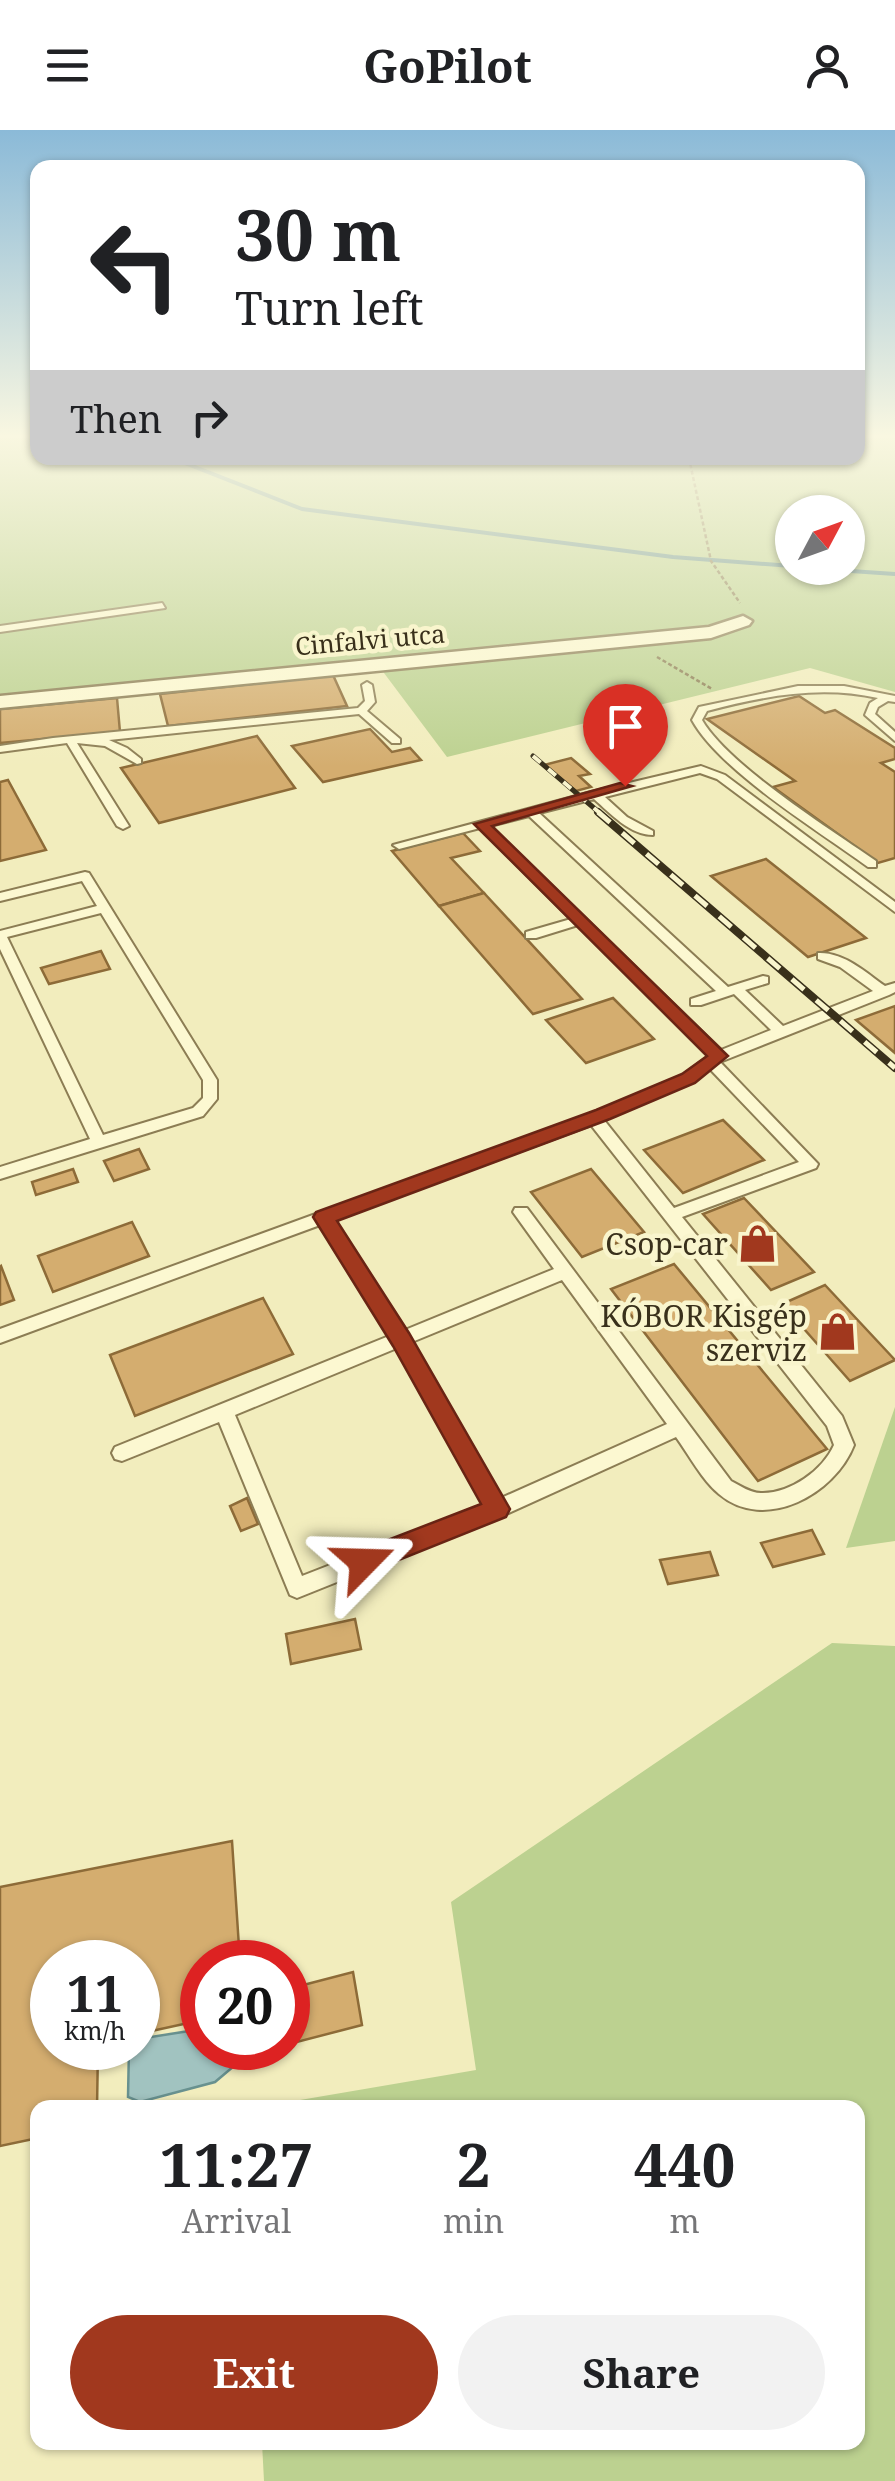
<!DOCTYPE html>
<meta charset="utf-8">
<style>
:root{--surface:#fff;--page:#f2f2f2;--text:#202124;--muted:#757577;--accent:#a1381e}
body{margin:0;font-family:"Noto Serif",serif;background:var(--page);color:var(--text);height:100vh;display:flex;flex-direction:column;font-size:38px;white-space:nowrap}
*{box-sizing:border-box;margin:0}
p{font-size:32px;color:var(--muted)}
.icon{flex:none;width:55px;height:55px;fill:none;stroke:currentColor;stroke-width:2;stroke-linecap:round;stroke-linejoin:round}
.map{position:relative;flex:1;overflow:hidden}
.drawer{position:absolute;left:30px;top:1970px;width:835px;height:350px;display:flex;flex-direction:column;background:var(--surface);border-radius:20px;box-shadow:0 2px 8px #0004}
.drawer>*{flex:none}
.banner{position:absolute;left:30px;top:30px;width:835px;height:305px;border-radius:20px;box-shadow:0 2px 8px #0004;background:#fff;color:var(--text);overflow:hidden}
.needle{width:65px;rotate:49deg}
.controls{position:absolute;left:775px;top:365px;display:grid;gap:20px}
.controls a{display:grid;place-items:center;width:90px;height:90px;border-radius:50%;background:var(--surface);box-shadow:0 2px 8px #0004;font-size:50px}
.speed{position:absolute;left:30px;top:1810px;display:flex;gap:20px;font-size:50px;font-weight:700;text-align:center}
.speed>*{display:grid;place-content:center;width:130px;height:130px;border-radius:50%;background:var(--surface);box-shadow:0 2px 8px #0004;line-height:1}
.speed small{font-size:25px;font-weight:400}
.speed .limit{border:15px solid #d22;background:#fff;color:#111}
.pin{position:absolute;display:grid;place-items:center;width:85px;height:85px;color:#fff;margin:-102px -42px;border-radius:50% 50% 50% 0;rotate:-45deg;box-shadow:0 0 10px #0007}
.pin .icon{rotate:45deg}
.me{position:absolute;width:110px;margin:-55px;rotate:68deg;stroke-linejoin:round;filter:drop-shadow(0 0 8px #0008)}
.turn{display:flex;align-items:center;gap:35px;height:210px;padding:0 40px;font-size:45px}
.turn .icon{width:130px;height:130px;stroke-width:2.5}
.turn b{display:block;font-size:70px;line-height:85px}
.then{display:flex;align-items:center;height:95px;padding:0 40px;background:#0003;gap:20px;font-size:38px}
.eta{display:flex;justify-content:space-evenly;align-items:center;height:170px;text-align:center}
.eta b{font-size:60px;font-weight:700;line-height:70px}
.button{display:flex;gap:20px;margin-top:auto;padding:20px 40px}
.button a{flex:1;height:115px;border-radius:60px;background:var(--accent);color:#fff;font-size:40px;font-weight:700;line-height:115px;text-align:center}
.button a+a{background:var(--page);color:var(--text)}
header{display:flex;justify-content:space-between;align-items:center;height:130px;padding:0 40px;background:var(--surface);font-size:45px;font-weight:700}
.map>svg:first-child{display:block}
</style>
<header><svg class="icon" aria-label="menu" viewBox="0 0 24 24"><path d="M4 6h16M4 12h16M4 18h16"/></svg>GoPilot<svg class="icon" aria-label="person" viewBox="0 0 24 24"><circle cx="12" cy="8" r="4"/><path d="M4 21q1-7 8-7t8 7"/></svg></header>
<div class="map">
<svg width="895" height="2351" viewBox="0 0 895 2351">
<rect width="100%" height="100%" fill="#f2edbd"/>
<g fill="#bcd190" fill-rule="evenodd">
<path d="M0,308H37L38,328H858V308H895V562L810,538L447,627L381,539L0,575ZM792,382H848V438H792Z"/>
<path d="M895,1277V1411L846,1418Z"/>
<path d="M832,1513L895,1516V2351H264L262,2313L858,2312V1978L259,1977L476,1940L451,1772Z"/>
</g>
<path fill="#a1c3c0" stroke="#68918f" stroke-width="2.5" d="M202,1899V1918H232L234,1936L215,1952L140,1972L128,1967L129,1918H138V1909Z"/>
<g fill="none" stroke-linecap="round" stroke-linejoin="round">
<g stroke="#68918f" stroke-width="4">
<path d="M172,328L302,379L673,427L792,436"/>
<path d="M807,438L895,444"/>
</g>
</g>
<g fill="#d4ad6f" stroke="#8d6b38" stroke-width="2.5">
<path d="M333,545L347,576L168,596L160,564Z"/>
<path d="M799,566L825,583L835,580L895,618V629L881,633L895,642V728L878,733L773,657L795,651L707,589Z"/>
<path d="M117,568L120,602L0,613V579Z"/>
<path d="M370,599L392,622L410,618L421,630L323,652L292,616Z"/>
<path d="M257,606L295,658L159,693L121,638Z"/>
<path d="M631,606L650,619L612,630L594,616Z"/>
<path d="M571,628L590,644L579,646L591,657L576,661L544,635Z"/>
<path d="M8,650L46,720L0,731V652Z"/>
<path d="M463,703L480,721L451,728L484,763L439,776L392,721Z"/>
<path d="M766,729L866,808L808,827L711,746Z"/>
<path d="M484,763L582,869L533,884L439,776Z"/>
<path d="M101,821L110,839L49,854L41,838Z"/>
<path d="M613,868L654,909L586,933L546,890Z"/>
<path d="M895,876V923L856,890Z"/>
<path d="M723,990L764,1030L683,1063L644,1020Z"/>
<path d="M139,1019L149,1039L114,1051L104,1031Z"/>
<path d="M73,1039L78,1052L36,1065L32,1052Z"/>
<path d="M591,1039L644,1102L582,1127L531,1062Z"/>
<path d="M744,1068L814,1142L771,1160L703,1084Z"/>
<path d="M132,1092L149,1126L53,1162L38,1126Z"/>
<path d="M674,1134L827,1319L758,1351L611,1159Z"/>
<path d="M1,1136L14,1170L0,1175V1137Z"/>
<path d="M825,1155L895,1230L850,1251L782,1174Z"/>
<path d="M263,1168L293,1224L135,1286L110,1225Z"/>
<path d="M247,1368L258,1394L241,1401L230,1376Z"/>
<path d="M812,1400L824,1424L773,1437L761,1413Z"/>
<path d="M710,1422L718,1445L668,1454L660,1430Z"/>
<path d="M355,1489L361,1519L291,1534L286,1504Z"/>
<path d="M232,1711L240,1832H202V1890L138,1904V1832H52V1918H98L97,1978H38V2008L0,2016V1757Z"/>
<path d="M353,1842L362,1895L293,1913L288,1859Z"/>
</g>
<g fill="none" stroke-linecap="round" stroke-linejoin="round">
<defs>
<g id="lane">
<path d="M162,473L165,478L0,502V496Z"/>
<path d="M367,552L372,555L375,572L367,581L400,609V613H392L359,584L109,610L127,618L141,629V633L137,634L105,616L77,613L129,696L123,699L117,696L67,613L0,622V616L53,608L358,578L365,571L362,555Z"/>
<path d="M798,556H844L895,566V572L888,571L878,577L875,584L895,602V611L865,585L870,573L878,568C820,555 764,566 707,581L702,590C729,636 830,699 876,731V737H868C819,701 720,641 692,590L699,577Z"/>
<path d="M701,636L725,645L895,772V782L717,649L700,643L605,667L627,687L653,701V705C630,705 611,684 594,669L539,683L728,857L763,846L768,847V853L745,860L783,896L873,861L840,837L818,829V823C844,822 865,842 885,856L895,853V862L889,865L720,932L818,1034L816,1038L682,1087L842,1286L854,1315C835,1364 765,1403 719,1364C702,1350 689,1325 676,1307L504,1385L297,1468L290,1465L219,1292L122,1331L115,1329L112,1323L115,1317L389,1206L320,1095L0,1213V1199L598,981L683,945L710,925L578,795L536,808H526V802L571,789L480,698L399,719L393,715L591,662ZM529,686L716,861L691,869V875H701L734,864L771,900L721,920L490,696ZM710,939L799,1032L674,1078L604,990L693,951ZM591,995L827,1296L834,1315C823,1340 790,1364 761,1363C750,1363 741,1356 731,1351L527,1078H515L513,1082L554,1139L405,1200L334,1090ZM562,1150L667,1294L501,1368L412,1212ZM397,1218L484,1375L302,1446L235,1285Z"/>
<path d="M85,742L89,743L217,950V969L203,986L0,1049V1037L90,1009L0,819V801L97,776L82,751L0,771V763ZM101,783L203,950V968L193,978L103,1005L7,807Z"/>
</g>
<path id="street" d="M743,486L752,491L749,495L711,508L0,578V566L709,497Z"/>
</defs>
<use href="#lane" stroke="#8c7d54" stroke-width="4"/>
<use href="#street" stroke="#8c7d54" stroke-width="5"/>
<g stroke="#8c7d54" stroke-width="2.5" stroke-dasharray="4 2.5" stroke-linecap="butt">
<path d="M689,328L711,431L740,473"/>
<path d="M657,527L712,559"/>
</g>
<use href="#lane" fill="#fcf8d1" fill-rule="evenodd"/>
<use href="#street" fill="#fcf8d1" fill-rule="evenodd"/>
<defs>
<path id="rail-far1" d="M533,626L601,684"/>
<path id="rail" d="M598,682L895,938"/>
</defs>
<use href="#rail-far1" stroke="#39301b" stroke-width="5"/>
<use href="#rail" stroke="#39301b" stroke-width="8"/>
<use href="#rail-far1" stroke="#f9f5cd" stroke-width="4" stroke-dasharray="10" stroke-linecap="butt"/>
<use href="#rail" stroke="#f9f5cd" stroke-width="5" stroke-dasharray="16" stroke-linecap="butt"/>
</g>
<linearGradient id="sky" x2="0" y2="1"><stop stop-color="#8bbad8"/><stop offset="0.48" stop-color="#f9f7e1"/><stop offset="1" stop-color="#f9f7e1" stop-opacity="0"/></linearGradient>
<rect width="895" height="637" fill="url(#sky)"/>
<path fill="#a1381e" stroke="#692414" stroke-width="2.5" d="M620,653L632,656L492,696L728,926L695,953L610,989L337,1091L409,1203L510,1379L506,1387L364,1444L354,1441L350,1432L354,1423L481,1374L393,1216L313,1087L316,1082L596,980L682,944L707,926L474,694Z"/>
<defs>
<symbol id="shop-bare" viewBox="-9 -9 18 18"><path d="M-5-2.5h2.3a2.7 3.5 0 0 1 5.4 0H5L5.5 6h-11ZM-1.5-2.5h3a1.5 2.3 0 0 0-3 0Z" fill="#a1381e" stroke="#f9f5cd" stroke-width="2.5" paint-order="stroke"/></symbol>
</defs>
<g fill-rule="evenodd">
<use href="#shop-bare" x="730" y="1086" width="55" height="55"/>
<use href="#shop-bare" x="810" y="1174" width="55" height="55"/>
</g>
<g text-anchor="middle" dominant-baseline="central" stroke-width="9" stroke-linejoin="round" paint-order="stroke">
<g font-size="25" fill="#39301b" stroke="#f9f5cd">
<text transform="translate(370 509) rotate(-5)">Cinfalvi utca</text>
</g>
<g font-size="30" fill="#39301b" stroke="#f9f5cd" text-anchor="end">
<text x="728" y="1113">Csop-car</text>
<text x="807" y="1185">KÓBOR Kisgép<tspan x="807" dy="34">szerviz</tspan></text>
</g>
</g>
</svg>
<div class="controls">
<a><svg class="needle" viewBox="-14 -14 28 28"><path d="M0-13l5 13h-10z" fill="#e53935"/><path d="M0 13l5-13h-10z" fill="#757577"/></svg></a>
</div>
<div class="speed"><div>11<small>km/h</small></div><div class="limit">20</div></div>
<div class="pin" style="left:625px;top:656px;background:#d93025"><svg class="icon" aria-label="arrive" viewBox="0 0 24 24"><path d="M6 21V4h12l-3 4 3 4H6"/></svg></div>
<svg class="me" style="left:364px;top:1432px" viewBox="-20 -20 40 40"><path d="M0-17L14 15 0 8-14 15z" fill="#a1381e" stroke="#fff" stroke-width="4"/></svg>
<div class="banner">
<div class="turn"><svg class="icon" aria-label="left" viewBox="0 0 24 24"><path d="M17 20v-9H6M10 6l-5 5 5 5"/></svg><div><b>30 m</b>Turn left</div></div>
<div class="then">Then<svg class="icon" aria-label="right" viewBox="0 0 24 24"><path d="M7 20v-9h11M14 6l5 5-5 5"/></svg></div>
</div>
<section class="drawer">
<div class="eta">
<div><b>11:27</b><p>Arrival</p></div>
<div><b>2</b><p>min</p></div>
<div><b>440</b><p>m</p></div>
</div>
<div class="button"><a>Exit</a><a>Share</a></div>
</section>
</div>
